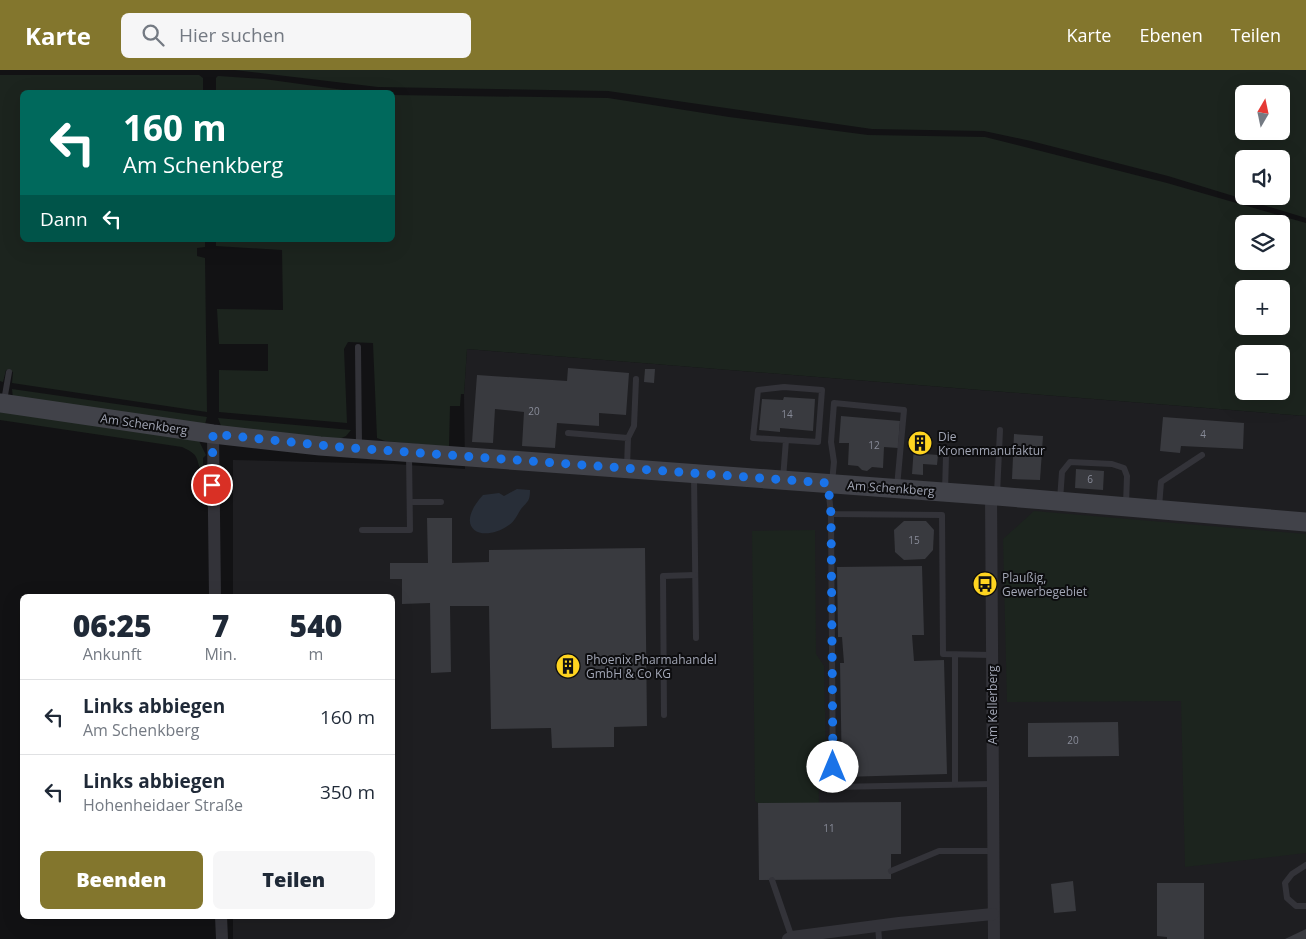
<!DOCTYPE html>
<html lang="de">
<meta charset="utf-8">
<style>
:root{--surface:#fff;--page:#f6f6f7;--text:#1f2937;--muted:#747a83;--line:#e0e1e3;--accent:#83762d}
body{margin:0;font-family:"Open Sans",sans-serif;background:var(--page);color:var(--text);height:100vh;display:flex;flex-direction:column;font-size:19px;white-space:nowrap}
*{box-sizing:border-box;margin:0}
p{font-size:16px;color:var(--muted)}
.icon{flex:none;width:28px;height:28px;fill:none;stroke:currentColor;stroke-width:2;stroke-linecap:round;stroke-linejoin:round}
.map{position:relative;flex:1;overflow:hidden}
.panel{position:absolute;left:20px;top:524px;width:375px;height:325px;display:flex;flex-direction:column;background:var(--surface);border-radius:8px;box-shadow:0 5px 20px #0002}
.panel>*{flex:none}
.banner{position:absolute;left:20px;top:20px;width:375px;height:152px;border-radius:8px;box-shadow:0 5px 20px #0002;background:#00695c;color:#fff;overflow:hidden}
.needle{width:32px;rotate:9deg}
.buttons{position:absolute;left:1235px;top:15px;display:grid;gap:10px}
.buttons a{display:grid;place-items:center;width:55px;height:55px;border-radius:8px;background:var(--surface);box-shadow:0 5px 20px #0002;font-size:25px}
.pin{position:absolute;display:grid;place-items:center;width:42px;height:42px;color:#fff;margin:-21px;border:2px solid #fff;border-radius:50%;box-shadow:0 1px 5px #0007}
.me{position:absolute;width:55px;margin:-28px;rotate:0deg;stroke-linejoin:round;filter:drop-shadow(0 0 4px #0008)}
.turn{display:flex;align-items:center;gap:18px;height:105px;padding:0 20px;font-size:22px}
.turn .icon{width:65px;height:65px;stroke-width:2.5}
.turn b{display:block;font-size:35px;line-height:42px}
.then{display:flex;align-items:center;height:48px;padding:0 20px;background:#0003;gap:10px;font-size:19px}
.eta{display:flex;justify-content:space-evenly;align-items:center;height:85px;text-align:center}
.eta b{font-size:30px;font-weight:800;line-height:35px}
.cta{display:flex;gap:10px;margin-top:auto;padding:10px 20px}
.cta a{flex:1;height:58px;border-radius:8px;background:var(--accent);color:#fff;font-size:20px;font-weight:800;line-height:58px;text-align:center}
.cta a+a{background:var(--page);color:var(--text)}
ul{padding:0;list-style:none}
li{display:flex;align-items:center;gap:15px;height:75px;padding:0 20px;border-top:1px solid var(--line)}
li div{flex:1}
li b{display:block;font-size:19px}
li em{font-style:normal}
header{display:flex;align-items:center;gap:30px;box-sizing:border-box;height:70px;padding:0 25px;background:var(--accent);color:#fff}
header strong{font-size:24px}
nav{display:flex;gap:28px;margin-inline-start:auto;font-size:18px}
.search{width:350px;height:45px;background:var(--page);display:flex;align-items:center;gap:12px;box-sizing:border-box;padding:0 18px;border-radius:8px;color:var(--muted);font-size:19px}
.map>svg:first-child{display:block}
</style>
<header>
<strong>Karte</strong>
<div class="search"><svg class="icon" aria-label="search" viewBox="0 0 24 24"><circle cx="10" cy="10" r="6"/><path d="M15 15l6 6"/></svg>Hier suchen</div>
<nav><a>Karte</a><a>Ebenen</a><a>Teilen</a></nav>
</header>
<div class="map">
<svg width="1306" height="869" viewBox="0 0 1306 869">
<rect width="100%" height="100%" fill="#121214"/>
<path fill="#1e1e21" d="M467,279L1306,346V869H233V846H392V526H233V390L394,394L465,399L464,324Z"/>
<g fill="#1c241e" fill-rule="evenodd">
<path d="M234,0H1306V148L1168,106L1031,71L984,61L872,59L608,21L378,17ZM1244,24H1281V61H1244ZM1244,89H1281V126H1244Z"/>
<path d="M0,5H199L203,8V22H22V170H205V177L197,178V186L205,188L207,342L12,313L13,302L6,300L3,312L0,311Z"/>
<path d="M218,6L264,9L358,22H216V8Z"/>
<path d="M393,25L608,28L729,47L868,65L985,67L1167,113L1306,153V346L467,279L464,324H461L460,336H450L449,377L385,371L377,368L373,273L348,272L344,279L347,353L219,342V300L268,301V274H219L217,239L283,240L282,180L216,176V170H392ZM1244,154H1281V191H1244ZM1244,219H1281V256H1244ZM1244,284H1281V321H1244Z"/>
<path d="M12,319L207,347L205,354L13,328Z"/>
<path d="M0,340L199,371L206,385L203,388V403C194,391 203,386 182,377L0,350Z"/>
<path d="M218,348L351,360L346,366L335,371L221,356Z"/>
<path d="M1034,441L1306,464V783L1185,797L1181,631L1007,632L1003,469Z"/>
<path d="M815,460L816,584L824,596L826,689H818L819,733H758L755,731L752,461Z"/>
</g>
<path fill="#282e38" d="M517,419L530,420C530,431 528,431 521,439C517,445 515,451 509,455C482,474 452,459 483,425L499,423L504,426Z"/>
<g fill="#393a3f">
<path d="M568,298L629,303L626,345L599,343V356L557,353L555,378L522,376L524,342L495,339L493,373L472,372L477,305L567,311Z"/>
<path d="M645,299H655L654,313L644,312Z"/>
<path d="M784,327L815,329L813,361L780,358V362L759,360L762,329L783,330Z"/>
<path d="M841,346L900,351L898,378L884,377L883,398L872,397L867,401L862,400L858,396L848,395L849,373H839Z"/>
<path d="M1163,347L1244,353L1243,379L1181,376L1180,383L1160,381Z"/>
<path d="M915,362H926L925,384L938,385L937,395L923,394V405L912,404Z"/>
<path d="M1014,364L1043,366L1040,410L1012,409Z"/>
<path d="M1076,399L1104,401L1103,420L1075,418Z"/>
<path d="M427,448H452V493L489,492V480L645,478L647,656L614,657V677L552,678L551,658L491,659L489,536H450L451,602L431,603L430,533L402,534V509H390V493H428Z"/>
<path d="M904,451H926L934,460L933,480L925,489L904,490L895,482L894,460Z"/>
<path d="M922,496L924,565H912L914,591L944,590L947,704L842,707L840,593H844L842,567H838L837,497Z"/>
<path d="M1118,652L1119,686L1028,687V653Z"/>
<path d="M901,732V784H891V809L759,810L758,733Z"/>
<path d="M1073,811L1076,841L1054,843L1051,814Z"/>
<path d="M1157,813H1204V869H1167V867L1157,866Z"/>
<path d="M1306,859V869H1285Z"/>
</g>
<g fill="none" stroke-linecap="round" stroke-linejoin="round">
<g stroke="#333339" stroke-width="6">
<path d="M358,277L359,377"/>
<path d="M4,331L9,302"/>
<path d="M568,363L628,368L627,397"/>
<path d="M628,368L634,356L636,309"/>
<path d="M694,405L696,568"/>
<path d="M783,409L786,370L753,368L758,320L784,317L822,320L818,372L786,370"/>
<path d="M832,412L834,392L831,372L834,333L904,340L897,417"/>
<path d="M828,416L831,444L942,445L943,584L991,585"/>
<path d="M945,421L946,386"/>
<path d="M997,424L1000,360"/>
<path d="M1060,430L1062,402L1070,392L1112,394L1124,398L1127,406L1126,434"/>
<path d="M410,432H441"/>
<path d="M1159,437L1161,412L1202,385"/>
<path d="M831,444L833,717L992,714"/>
<path d="M362,460H410L409,384"/>
<path d="M664,645L663,506L695,505"/>
<path d="M955,714V585"/>
<path d="M1306,795L1292,804L1285,813L1287,828L1296,836H1306"/>
<path d="M891,801L939,781H993"/>
<path d="M772,810L792,868"/>
<path d="M878,856L879,869"/>
</g>
<g stroke="#333339" stroke-width="12">
<path d="M213,364L215,526"/>
<path d="M991,425L994,869"/>
<path d="M221,846L222,869"/>
<path d="M788,869L792,867L899,853L993,844"/>
</g>
<path stroke="#414249" stroke-width="19" d="M0,333L213,364L320,376L997,426L1306,452"/>
</g>
<g fill="none" stroke-linecap="round" stroke-linejoin="round">
<path stroke="#1a73e8" stroke-width="9" stroke-dasharray="0 16.2" d="M212,415L213,364L339,377L828,413L831,444L833,697"/>
</g>
<defs>
<symbol id="building-disc" viewBox="-11 -11 22 22"><circle r="9.5" fill="#fed420" stroke="#0d0d0f"/><path d="M-4-6H4V6H1V3H-1V6H-4ZM-2.5-4.3h1.7v1.8h-1.7ZM.8-4.3h1.7v1.8H.8ZM-2.5-1h1.7V.8h-1.7ZM.8-1h1.7V.8H.8Z" fill="#111"/></symbol>
<symbol id="bus-disc" viewBox="-11 -11 22 22"><circle r="9.5" fill="#fed420" stroke="#0d0d0f"/><path d="M-5-6H5V4H4V6H2V4H-2V6H-4V4H-5ZM-3.5-4V0h7V-4ZM-3.5 1.2v1.5H-2V1.2ZM2 1.2v1.5H3.5V1.2Z" fill="#111"/></symbol>
</defs>
<g fill-rule="evenodd">
<use href="#building-disc" x="906" y="359" width="28" height="28"/>
<use href="#bus-disc" x="971" y="500" width="28" height="28"/>
<use href="#building-disc" x="554" y="582" width="28" height="28"/>
</g>
<g text-anchor="middle" dominant-baseline="central" stroke-width="4" stroke-linejoin="round" paint-order="stroke">
<g font-size="10" fill="#888b98">
<text x="534" y="341">20</text>
<text x="787" y="344">14</text>
<text x="1203" y="364">4</text>
<text x="874" y="375">12</text>
<text x="1090" y="409">6</text>
<text x="914" y="470">15</text>
<text x="1073" y="670">20</text>
<text x="829" y="758">11</text>
</g>
<g font-size="12" fill="#a2a6b5" stroke="#0d0d0f">
<text transform="translate(144 354) rotate(8)">Am Schenkberg</text>
<text transform="translate(891 418) rotate(4)">Am Schenkberg</text>
<text transform="translate(992 635) rotate(-90)">Am Kellerberg</text>
</g>
<g font-size="12" fill="#a2a6b5" stroke="#0d0d0f" text-anchor="start">
<text x="938" y="366">Die<tspan x="938" dy="14">Kronenmanufaktur</tspan></text>
<text x="1002" y="507">Plaußig,<tspan x="1002" dy="14">Gewerbegebiet</tspan></text>
<text x="586" y="589">Phoenix Pharmahandel<tspan x="586" dy="14">GmbH &amp; Co KG</tspan></text>
</g>
</g>
</svg>
<div class="buttons">
<a><svg class="needle" viewBox="-14 -14 28 28"><path d="M0-13l5 13h-10z" fill="#e53935"/><path d="M0 13l5-13h-10z" fill="#747a83"/></svg></a>
<a><svg class="icon" aria-label="sound" viewBox="0 0 24 24"><path d="M4 9h4l5-4v14l-5-4H4zM17 9q2 3 0 6"/></svg></a>
<a><svg class="icon" aria-label="layers" viewBox="0 0 24 24"><path d="M12 4l9 5-9 5-9-5zM3 14l9 5 9-5"/></svg></a>
<a>+</a>
<a>−</a>
</div>
<div class="pin" style="left:212px;top:415px;background:#d93025"><svg class="icon" aria-label="arrive" viewBox="0 0 24 24"><path d="M6 21V4h12l-3 4 3 4H6"/></svg></div>
<svg class="me" style="left:833px;top:697px" viewBox="-20 -20 40 40"><circle r="19" fill="#fff"/><path d="M0-13L10 11 0 6-10 11z" fill="#1a73e8"/></svg>
<div class="banner">
<div class="turn"><svg class="icon" aria-label="left" viewBox="0 0 24 24"><path d="M17 20v-9H6M10 6l-5 5 5 5"/></svg><div><b>160 m</b>Am Schenkberg</div></div>
<div class="then">Dann<svg class="icon" aria-label="left" viewBox="0 0 24 24"><path d="M17 20v-9H6M10 6l-5 5 5 5"/></svg></div>
</div>
<section class="panel">
<div class="eta">
<div><b>06:25</b><p>Ankunft</p></div>
<div><b>7</b><p>Min.</p></div>
<div><b>540</b><p>m</p></div>
</div>
<ul>
<li><svg class="icon" aria-label="left" viewBox="0 0 24 24"><path d="M17 20v-9H6M10 6l-5 5 5 5"/></svg><div><b>Links abbiegen</b><p>Am Schenkberg</p></div><em>160 m</em></li>
<li><svg class="icon" aria-label="left" viewBox="0 0 24 24"><path d="M17 20v-9H6M10 6l-5 5 5 5"/></svg><div><b>Links abbiegen</b><p>Hohenheidaer Straße</p></div><em>350 m</em></li>
</ul>
<div class="cta"><a>Beenden</a><a>Teilen</a></div>
</section>
</div>
